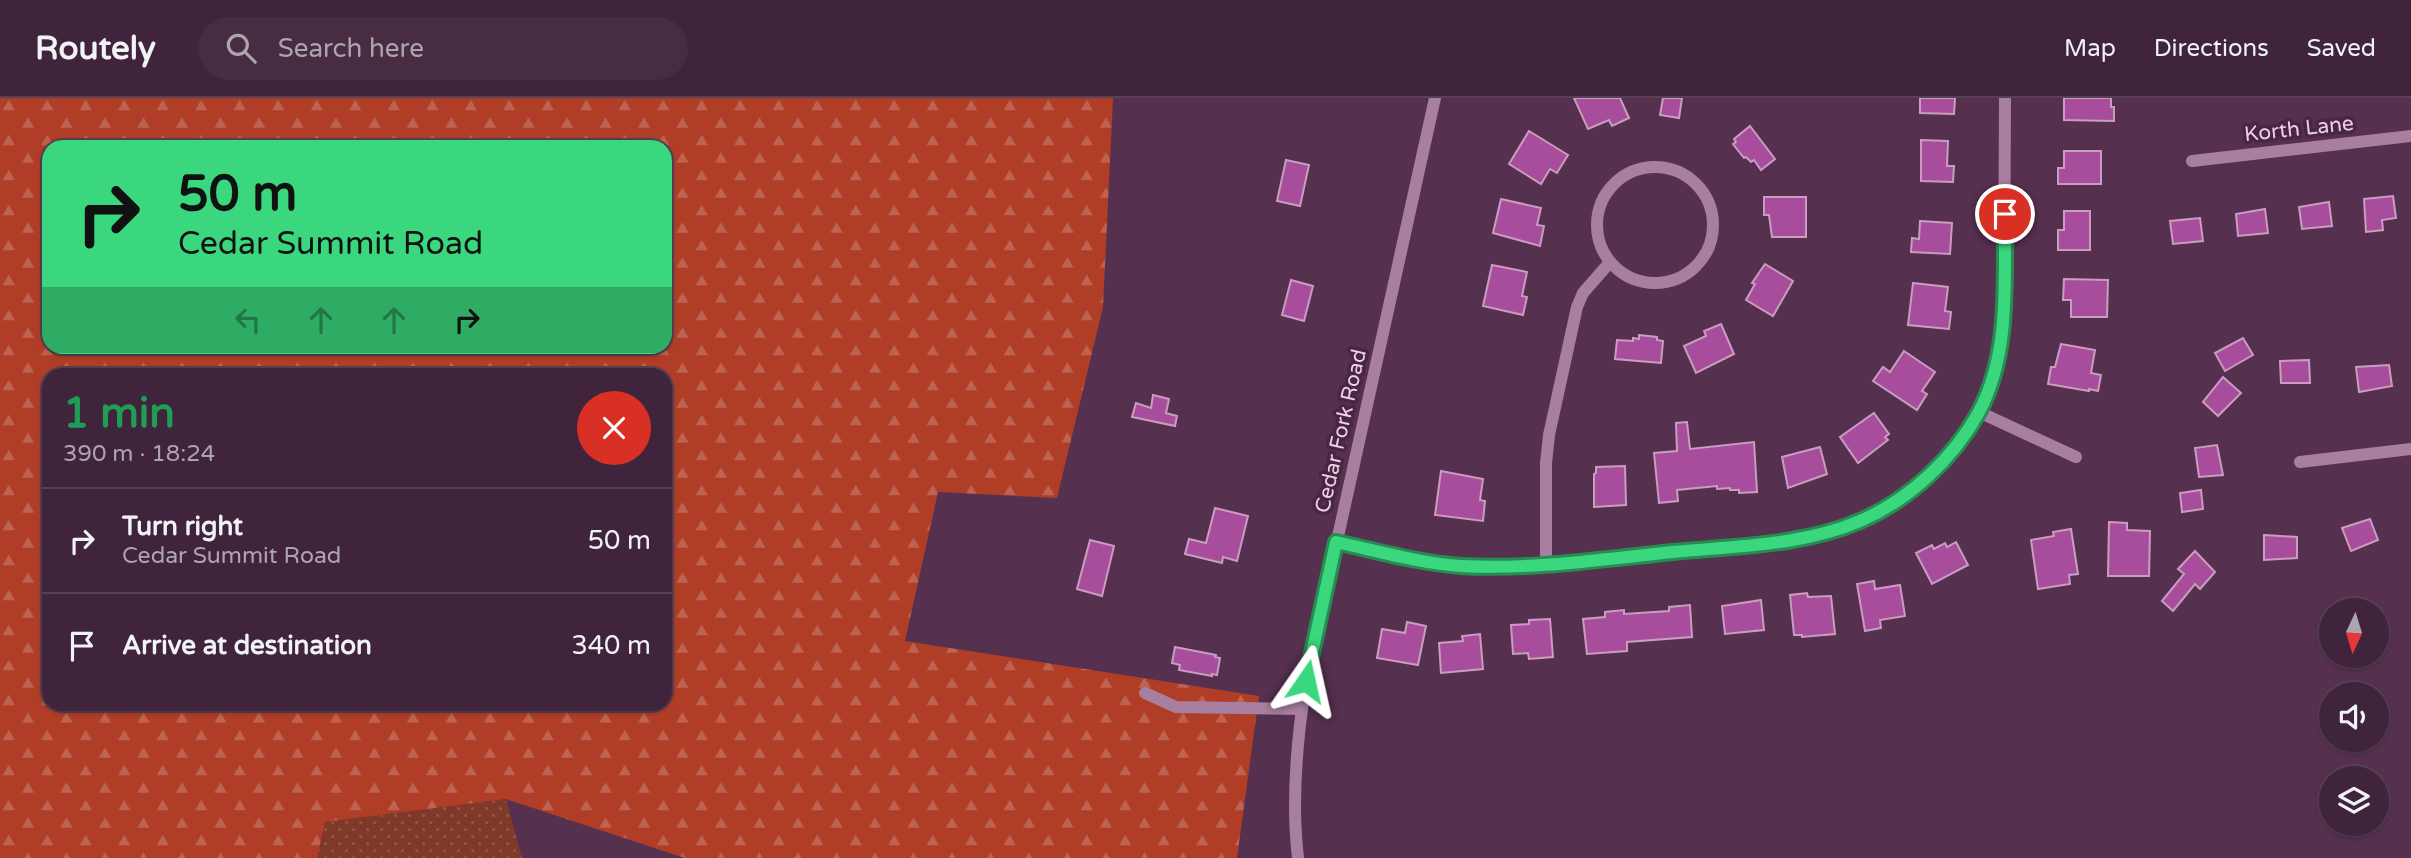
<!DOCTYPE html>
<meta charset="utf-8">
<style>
:root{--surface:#40243b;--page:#472c42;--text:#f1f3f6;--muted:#aea4af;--line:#594155}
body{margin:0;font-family:"Varela Round",sans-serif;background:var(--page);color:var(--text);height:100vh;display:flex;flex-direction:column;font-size:26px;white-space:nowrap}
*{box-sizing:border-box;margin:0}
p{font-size:23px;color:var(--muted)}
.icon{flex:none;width:38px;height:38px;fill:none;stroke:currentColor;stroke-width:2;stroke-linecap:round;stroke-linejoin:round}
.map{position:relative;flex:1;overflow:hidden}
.panel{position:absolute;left:42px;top:270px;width:630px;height:343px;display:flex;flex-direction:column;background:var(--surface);border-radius:21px;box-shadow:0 2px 5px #0004,0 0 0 2px var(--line)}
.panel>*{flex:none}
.banner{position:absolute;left:42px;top:42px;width:630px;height:214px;border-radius:21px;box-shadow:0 2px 5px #0004,0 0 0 2px var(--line);background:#3bd77e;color:#111;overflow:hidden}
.needle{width:46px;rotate:184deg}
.controls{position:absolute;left:2319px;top:500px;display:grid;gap:14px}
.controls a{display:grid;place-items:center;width:70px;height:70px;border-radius:50%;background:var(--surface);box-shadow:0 2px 5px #0004,0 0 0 2px var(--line);font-size:35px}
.pin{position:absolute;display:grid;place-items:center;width:60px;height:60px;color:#fff;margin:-30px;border:4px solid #fff;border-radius:50%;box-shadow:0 2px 7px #0007}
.me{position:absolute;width:77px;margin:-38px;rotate:11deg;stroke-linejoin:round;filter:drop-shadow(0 0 5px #0008)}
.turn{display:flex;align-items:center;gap:24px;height:147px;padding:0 21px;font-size:32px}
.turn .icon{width:91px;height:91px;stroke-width:2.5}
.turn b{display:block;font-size:49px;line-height:60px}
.lanes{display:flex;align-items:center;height:66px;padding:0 21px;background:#0003;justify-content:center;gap:35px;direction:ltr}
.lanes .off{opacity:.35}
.round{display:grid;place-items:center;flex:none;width:74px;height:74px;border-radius:37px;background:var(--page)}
.summary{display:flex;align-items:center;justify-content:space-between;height:119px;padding:0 21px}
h1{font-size:42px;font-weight:700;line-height:52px;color:#1e9e55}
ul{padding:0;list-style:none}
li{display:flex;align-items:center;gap:21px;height:105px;padding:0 21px;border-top:2px solid var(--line)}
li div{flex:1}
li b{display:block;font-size:26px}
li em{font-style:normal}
header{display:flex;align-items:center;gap:42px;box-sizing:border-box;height:98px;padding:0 35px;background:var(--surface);border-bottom:2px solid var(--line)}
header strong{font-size:33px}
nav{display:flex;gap:38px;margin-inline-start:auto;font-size:24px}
.search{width:490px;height:63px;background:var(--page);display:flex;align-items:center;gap:18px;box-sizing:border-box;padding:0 24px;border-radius:38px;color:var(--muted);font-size:26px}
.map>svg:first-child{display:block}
</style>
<header>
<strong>Routely</strong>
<div class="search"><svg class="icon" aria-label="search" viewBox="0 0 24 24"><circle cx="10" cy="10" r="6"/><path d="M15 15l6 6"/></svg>Search here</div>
<nav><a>Map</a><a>Directions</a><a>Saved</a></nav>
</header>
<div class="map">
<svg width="2411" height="760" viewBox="0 0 2411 760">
<defs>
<pattern id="grass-dots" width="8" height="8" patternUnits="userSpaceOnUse" patternTransform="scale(1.75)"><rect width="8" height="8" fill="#803829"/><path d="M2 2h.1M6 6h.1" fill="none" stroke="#925448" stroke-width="1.8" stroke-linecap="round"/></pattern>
<pattern id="forest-firs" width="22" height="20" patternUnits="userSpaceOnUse" patternTransform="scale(1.75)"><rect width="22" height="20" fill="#b03e27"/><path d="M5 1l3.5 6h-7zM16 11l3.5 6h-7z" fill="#be6251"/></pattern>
</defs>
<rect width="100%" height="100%" fill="#56304f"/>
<path fill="url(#grass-dots)" d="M506,701L522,760H317L325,724Z"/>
<path fill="url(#forest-firs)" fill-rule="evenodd" d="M0,0H1113L1103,209L1057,400L938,394L905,543L1259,598L1237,760H685L506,701L325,724L317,760H0ZM49,49H665V248H49ZM49,276H665V606H49Z"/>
<g fill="#a84d9b" stroke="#c99dc0" stroke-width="2">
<path d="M1574,0H1620L1629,20L1612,28L1609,22L1588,31Z"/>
<path d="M1663,0H1682L1679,20L1660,17Z"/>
<path d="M1920,0H1955L1954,16L1920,15Z"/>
<path d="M2064,0H2111V9H2114V23L2064,22Z"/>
<path d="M1750,28L1775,61L1761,72L1754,62L1751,64L1746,59L1744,60L1733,46L1736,44L1734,41Z"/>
<path d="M1529,33L1568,57L1557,75L1550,71L1541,86L1509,66Z"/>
<path d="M1921,42L1948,43L1947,68H1954L1953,84L1921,83Z"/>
<path d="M2064,53H2101V86H2058V70H2064Z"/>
<path d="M1286,62L1309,67L1300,108L1277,103Z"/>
<path d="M2393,98L2396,120L2382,122L2383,132L2366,134L2364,101Z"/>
<path d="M1764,99H1806V139H1772L1769,117H1764Z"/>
<path d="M1501,101L1541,110L1537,127L1544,128L1540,148L1493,135Z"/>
<path d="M2329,104L2332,128L2302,131L2299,109Z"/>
<path d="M2265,111L2268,135L2238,138L2236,116Z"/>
<path d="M2064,113H2090V152H2058V132H2064Z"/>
<path d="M2200,120L2203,143L2173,146L2170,123Z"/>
<path d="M1920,123L1952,125L1950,156L1911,154L1912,140L1919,141Z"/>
<path d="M1765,166L1793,183L1773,218L1746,202L1755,186L1752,185Z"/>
<path d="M1492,167L1527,174L1522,198L1527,199L1523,217L1483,208Z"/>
<path d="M2064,181L2108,182L2107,219H2071V202H2063Z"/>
<path d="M1291,182L1313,188L1304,223L1282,217Z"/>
<path d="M1913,185L1948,189L1945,213L1951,214L1949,231L1908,227Z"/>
<path d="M1721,226L1734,256L1696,275L1684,248L1706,238L1704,233Z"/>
<path d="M1639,237L1657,239V242L1663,243L1661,265L1615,261L1617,242L1633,243V240L1639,241Z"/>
<path d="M2243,240L2253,257L2225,273L2215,255Z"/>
<path d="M2061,246L2095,252L2091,275L2101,277L2098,293L2089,291V293L2048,286L2051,269H2055Z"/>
<path d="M1904,253L1935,274L1922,293L1927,296L1917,312L1873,283L1883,269L1890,274Z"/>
<path d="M2309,262L2310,285H2281L2280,263Z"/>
<path d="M2389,267L2392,288L2359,294L2356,269Z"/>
<path d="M2223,279L2241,295L2218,318L2203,304Z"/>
<path d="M1153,297L1169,301L1166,315L1177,318L1175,328L1132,319L1136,305L1151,310Z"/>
<path d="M1874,315L1889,336L1885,339L1888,342L1858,365L1840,339Z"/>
<path d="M1687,324L1690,351L1754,344L1757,394L1739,395V392H1730V390L1717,391V388L1677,392L1678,403L1659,405L1654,355L1677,353L1676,325Z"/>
<path d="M2217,347L2223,377L2199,379L2195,350Z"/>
<path d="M1820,349L1827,376L1788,390L1782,359Z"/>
<path d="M1625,368L1626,407L1594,409V376L1596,375V369Z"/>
<path d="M1441,373L1483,381L1480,402L1485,403L1483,423L1435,417Z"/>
<path d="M2201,392L2203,411L2182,414L2180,395Z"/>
<path d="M1215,410L1248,418L1237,463L1223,459L1222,465L1185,456L1189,441L1206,445Z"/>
<path d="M2370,421L2378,442L2351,453L2342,430Z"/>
<path d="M2109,424L2127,425V432L2150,433L2149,478H2108Z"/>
<path d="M2071,431L2078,476L2069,477L2070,486L2038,491L2031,442L2054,438L2053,434Z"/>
<path d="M2264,437L2297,439V460L2264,462Z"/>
<path d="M1090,442L1114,448L1102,498L1077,491Z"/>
<path d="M1956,444L1968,467L1932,486L1916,455L1932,447L1934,451L1945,445L1947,449Z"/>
<path d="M2195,453L2215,474L2200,491L2195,486L2173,513L2162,503L2184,476L2178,471Z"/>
<path d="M1874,483L1875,491L1900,487L1905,518L1880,522L1881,530L1865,533L1857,486Z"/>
<path d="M1807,495L1808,499L1831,498L1835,536L1802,539V537H1794L1790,497Z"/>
<path d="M1761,502L1764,532L1725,536L1722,508Z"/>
<path d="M1690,507L1692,539L1627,544V553L1587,556L1583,521L1605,519V514L1624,512V516L1669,513V509Z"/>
<path d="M1550,521L1553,559L1529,561L1528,555L1513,556L1511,527L1529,526V522Z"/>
<path d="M1407,524L1426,528L1418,567L1377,560L1382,531L1405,535Z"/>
<path d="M1480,536L1483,571L1441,575L1439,545L1463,543L1462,538Z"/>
<path d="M1175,549L1216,557L1215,559L1220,560L1217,577L1212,576V578L1179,572L1180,567L1172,565Z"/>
</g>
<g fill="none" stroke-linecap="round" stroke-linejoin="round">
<g stroke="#a87fa0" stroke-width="12">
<path d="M2192,63L2411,38"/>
<circle cx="1655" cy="127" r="58"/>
<path d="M1979,314L2076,359"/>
<path d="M2300,364L2411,351"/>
<path d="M1336,444C1377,453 1419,465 1462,468C1530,472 1600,461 1668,455C1718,450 1772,450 1821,437C1892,419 1962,361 1988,292C1998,265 2002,238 2004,209L2005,0"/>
<path d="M1546,467V365L1549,337L1577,209L1583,195L1610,164"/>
<path d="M1145,595L1176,609L1302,611"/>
<path d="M1298,760C1291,702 1297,640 1306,583L1435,0"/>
</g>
</g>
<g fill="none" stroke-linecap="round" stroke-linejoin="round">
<defs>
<path id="route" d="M1306,583L1336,444C1377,453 1419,465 1461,468C1532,472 1603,461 1673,454C1735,448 1802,448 1860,423C1909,402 1953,361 1979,314C2011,254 2004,181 2005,116"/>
</defs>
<use href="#route" stroke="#268c52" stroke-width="18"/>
<use href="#route" stroke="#3bd77e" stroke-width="12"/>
</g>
<g text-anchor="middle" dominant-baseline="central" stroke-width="7" stroke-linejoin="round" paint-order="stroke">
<g font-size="21" fill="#e9d2e4" stroke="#4a2644">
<text transform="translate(2299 31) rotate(-6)">Korth Lane</text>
<text transform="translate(1341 333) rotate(-77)">Cedar Fork Road</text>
</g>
</g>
</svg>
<div class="controls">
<a><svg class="needle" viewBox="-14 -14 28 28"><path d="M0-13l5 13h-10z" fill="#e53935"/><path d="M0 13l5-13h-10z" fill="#aea4af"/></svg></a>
<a><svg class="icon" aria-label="sound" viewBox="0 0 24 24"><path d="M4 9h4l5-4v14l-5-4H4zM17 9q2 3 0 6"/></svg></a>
<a><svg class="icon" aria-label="layers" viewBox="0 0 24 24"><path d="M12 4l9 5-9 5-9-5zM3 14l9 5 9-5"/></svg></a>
</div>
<div class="pin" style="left:2005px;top:116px;background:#d93025"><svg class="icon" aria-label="arrive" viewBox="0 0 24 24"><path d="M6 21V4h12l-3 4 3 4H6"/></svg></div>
<svg class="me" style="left:1306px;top:583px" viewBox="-20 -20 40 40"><path d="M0-17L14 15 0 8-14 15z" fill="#3bd77e" stroke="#fff" stroke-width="4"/></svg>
<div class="banner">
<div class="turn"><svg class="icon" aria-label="right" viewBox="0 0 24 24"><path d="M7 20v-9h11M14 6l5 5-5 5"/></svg><div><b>50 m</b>Cedar Summit Road</div></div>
<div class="lanes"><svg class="icon off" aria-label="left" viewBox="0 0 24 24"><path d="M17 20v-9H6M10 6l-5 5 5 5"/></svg><svg class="icon off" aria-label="ahead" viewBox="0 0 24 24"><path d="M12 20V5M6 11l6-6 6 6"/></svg><svg class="icon off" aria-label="ahead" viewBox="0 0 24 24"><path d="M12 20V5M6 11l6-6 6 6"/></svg><svg class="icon" aria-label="right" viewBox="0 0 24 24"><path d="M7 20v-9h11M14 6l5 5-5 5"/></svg></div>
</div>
<section class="panel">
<div class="summary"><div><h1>1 min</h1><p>390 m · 18:24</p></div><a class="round" style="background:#d93025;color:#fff"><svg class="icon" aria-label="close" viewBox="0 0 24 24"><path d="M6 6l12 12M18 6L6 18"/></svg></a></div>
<ul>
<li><svg class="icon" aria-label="right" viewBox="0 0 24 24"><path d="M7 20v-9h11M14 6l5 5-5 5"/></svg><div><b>Turn right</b><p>Cedar Summit Road</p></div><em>50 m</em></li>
<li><svg class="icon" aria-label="arrive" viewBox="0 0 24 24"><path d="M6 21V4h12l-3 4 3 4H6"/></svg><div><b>Arrive at destination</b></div><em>340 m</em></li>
</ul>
</section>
</div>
